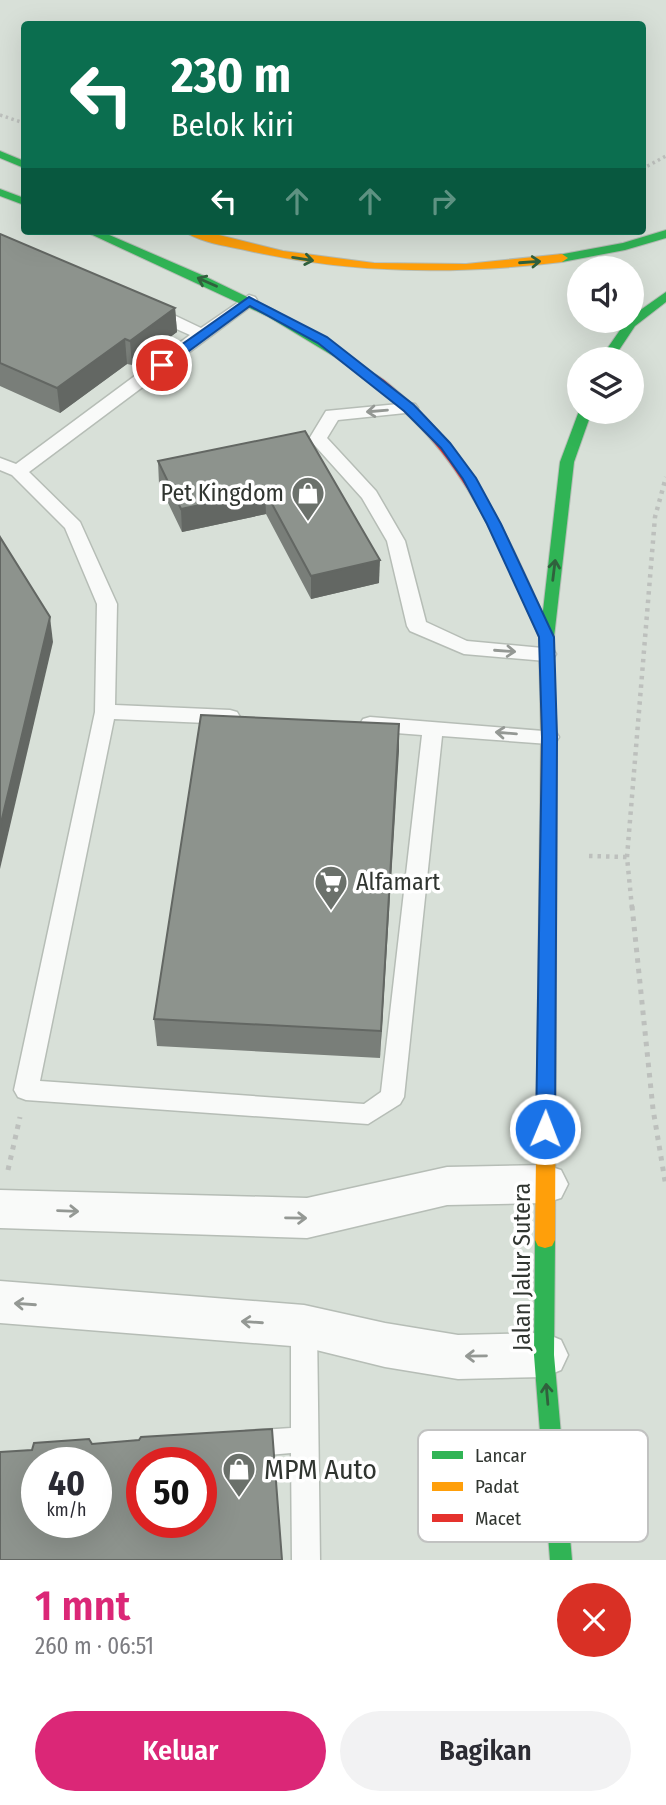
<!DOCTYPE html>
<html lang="id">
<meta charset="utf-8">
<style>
:root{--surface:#fff;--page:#f2f2f3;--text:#2b2b33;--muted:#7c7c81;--accent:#db2777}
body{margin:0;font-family:"Fira Sans Condensed",sans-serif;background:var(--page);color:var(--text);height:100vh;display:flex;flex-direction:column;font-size:26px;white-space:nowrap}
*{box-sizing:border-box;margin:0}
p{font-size:23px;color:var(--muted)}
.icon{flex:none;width:38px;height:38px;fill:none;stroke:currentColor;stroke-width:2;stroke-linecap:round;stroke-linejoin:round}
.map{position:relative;height:1560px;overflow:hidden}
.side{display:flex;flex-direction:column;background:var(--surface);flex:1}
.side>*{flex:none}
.guide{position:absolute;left:21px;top:21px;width:625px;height:214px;border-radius:7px;box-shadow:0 7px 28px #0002;background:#0b6e4f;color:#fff;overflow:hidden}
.fabs{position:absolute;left:567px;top:256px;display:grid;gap:14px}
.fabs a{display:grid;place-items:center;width:77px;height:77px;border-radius:50%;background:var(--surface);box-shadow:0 7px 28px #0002;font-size:35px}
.speed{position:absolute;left:21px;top:1447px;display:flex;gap:14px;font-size:35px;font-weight:700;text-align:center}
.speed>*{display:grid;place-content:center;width:91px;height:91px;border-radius:50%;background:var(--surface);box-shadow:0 7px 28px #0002;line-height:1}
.speed small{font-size:18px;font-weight:400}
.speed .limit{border:10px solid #d22;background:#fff;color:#111}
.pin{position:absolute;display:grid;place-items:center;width:60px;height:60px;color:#fff;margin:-30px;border:4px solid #fff;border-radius:50%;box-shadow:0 2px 7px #0007}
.me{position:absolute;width:77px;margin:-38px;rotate:1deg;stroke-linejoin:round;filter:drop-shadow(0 0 5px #0008)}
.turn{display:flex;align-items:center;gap:24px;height:147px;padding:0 35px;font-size:32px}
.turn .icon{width:91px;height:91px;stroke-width:2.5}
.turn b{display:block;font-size:49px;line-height:60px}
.lanes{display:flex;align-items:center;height:66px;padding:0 35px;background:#0003;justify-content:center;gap:35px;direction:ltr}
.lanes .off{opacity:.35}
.round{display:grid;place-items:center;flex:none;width:74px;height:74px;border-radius:37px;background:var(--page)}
.summary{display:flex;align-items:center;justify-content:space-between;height:119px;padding:0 35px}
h1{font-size:42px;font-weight:600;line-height:52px;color:var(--accent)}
.button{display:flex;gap:14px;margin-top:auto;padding:14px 35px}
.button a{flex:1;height:80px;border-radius:42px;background:var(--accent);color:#fff;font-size:28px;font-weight:600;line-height:80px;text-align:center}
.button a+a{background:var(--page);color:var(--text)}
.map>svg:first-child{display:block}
</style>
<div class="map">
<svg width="666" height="1560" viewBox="0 0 666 1560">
<rect width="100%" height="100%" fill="#d8e0d8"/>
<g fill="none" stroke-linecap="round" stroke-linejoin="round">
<defs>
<g id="lane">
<path d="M249,295L255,297L257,300L255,303L29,472L80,522L117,604L115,705L230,710L237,712L240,717L237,722L230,724L114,719L40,1081L364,1104L381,1092L422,735L370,731L363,729L360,724L363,719L370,717L556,732L559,737L556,742L549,744L442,736L404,1097L400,1104L368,1124L26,1100L18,1097L14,1090L95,712L97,604L65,528L12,475L0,470V458L16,464L190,335L145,315L143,311L145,307H157L201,328Z"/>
<path d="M409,403L415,404L418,408L415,412L338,420L327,438L376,491L405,541L426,622L467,641L553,649L556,654L553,659L546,661L464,654L410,631L407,626L387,541L362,498L309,439L326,411Z"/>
<path d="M304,1314L313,1318L317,1326L320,1560H292L291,1453L246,1457L236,1453L232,1444L236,1435L246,1431L291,1428V1326L295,1318Z"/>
</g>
<g id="street">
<path d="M545,1165L561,1170L568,1184L561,1198L545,1203L447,1205L307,1238L0,1228V1190L307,1198L447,1167Z"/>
<path d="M0,1281L304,1305L385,1323L458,1335L544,1333L561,1340L568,1355L561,1370L544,1377L458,1379L385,1367L304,1347L0,1323Z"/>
</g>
<g id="fast">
<path d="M0,151L24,161V168L0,158Z"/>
<path d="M0,189L24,198V205L0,196Z"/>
<path d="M666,230V238L625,250L562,262L556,258L558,255L623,243Z"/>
<path d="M84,231H100L204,276L276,311L344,351L378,377L372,381L367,380L335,357L267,316Z"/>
<path d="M666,292V302L635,326L613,359H600L627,320H632V316Z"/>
<path d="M579,411H592L574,462L553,646L546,651L539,646L560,462Z"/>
<path d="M545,1232L552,1234L555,1240L554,1355L572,1560H550L534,1355L535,1240L538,1234Z"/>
</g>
<g id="slow">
<path d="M184,231H203L283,251L374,263L466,264L562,254L568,258L562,262C454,275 351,274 245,250C227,246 198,242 184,231Z"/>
<path d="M546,641L553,646L557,737L555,1240L552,1246L545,1248L538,1246L535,1240L541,737L539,646Z"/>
</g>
<path id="jam" d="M372,373C383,377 393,388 402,395C476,458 515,550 553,637L551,640H541L539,637C508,567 479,492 427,435C409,415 388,397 367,380L366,377Z"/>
</defs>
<use href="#lane" stroke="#b6bdb6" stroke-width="3"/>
<use href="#street" stroke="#b6bdb6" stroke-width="3"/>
<use href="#fast" stroke="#b6bdb6" stroke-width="2"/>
<use href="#slow" stroke="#b6bdb6" stroke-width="2"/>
<use href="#jam" stroke="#b6bdb6" stroke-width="2"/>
<g stroke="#bdc0bd" stroke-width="3.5" stroke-dasharray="2.5 3.5" stroke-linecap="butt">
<path d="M0,115L24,123"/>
<path d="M642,169L666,156"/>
</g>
<g stroke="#bdc0bd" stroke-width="4.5" stroke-dasharray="3.5 5" stroke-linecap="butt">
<path d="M589,856L627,857"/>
<path d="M632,908L627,857L655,517L666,477"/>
</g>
<g stroke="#bdc0bd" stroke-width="5" stroke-dasharray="4.5 6" stroke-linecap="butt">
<path d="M632,906L653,1109L666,1187"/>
<path d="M8,1170L20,1117"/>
</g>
<use href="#lane" fill="#f9faf9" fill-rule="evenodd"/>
<use href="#street" fill="#f9faf9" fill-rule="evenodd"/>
<use href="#fast" fill="#30b455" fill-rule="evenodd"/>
<use href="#slow" fill="#ff9f0a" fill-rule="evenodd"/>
<use href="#jam" fill="#e5322d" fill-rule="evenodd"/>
</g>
<g fill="#797e79">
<path d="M0,234L175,308L177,332L132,365L127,364L60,413L0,386Z"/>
<path d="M305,431L379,583L311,599L266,514L182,532L159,484L158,461Z"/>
<path d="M399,724L380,1058L157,1046L154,1019Z"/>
</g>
<g fill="#636763">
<path d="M175,308L177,332L132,365L130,341Z"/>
<path d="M125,339L127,364L60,413L57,388Z"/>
<path d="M265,491L266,514L182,532L181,509Z"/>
<path d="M380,560L379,583L311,599V576Z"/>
<path d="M50,617L53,642L0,869V827Z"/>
<path d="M399,724V751L380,1058L381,1031Z"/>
</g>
<g fill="#8d938d" stroke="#636763" stroke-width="2" fill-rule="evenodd">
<path d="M0,234L175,308L130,341L125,339L57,388L0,363Z"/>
<path d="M305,431L380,560L311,576L265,491L181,509L158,461Z"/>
<path d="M0,537L50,617L0,827Z"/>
<path d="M201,715L399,724L381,1031L154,1019Z"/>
<path d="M272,1429L282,1560H0V1452L32,1450L34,1443L89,1439L92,1444L139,1440L141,1437ZM37,1463H96V1522H37ZM142,1463H201V1522H142Z"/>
</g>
<defs><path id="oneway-shaft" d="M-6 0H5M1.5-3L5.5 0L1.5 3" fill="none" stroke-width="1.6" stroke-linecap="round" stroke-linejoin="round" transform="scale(1.75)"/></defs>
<g stroke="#30613d">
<use href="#oneway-shaft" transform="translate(303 259) rotate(9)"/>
<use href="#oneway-shaft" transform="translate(530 262) rotate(-4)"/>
<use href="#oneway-shaft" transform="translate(207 282) rotate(-156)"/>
<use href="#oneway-shaft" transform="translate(554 570) rotate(-83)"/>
<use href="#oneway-shaft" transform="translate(547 1394) rotate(-95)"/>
</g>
<g stroke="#949894">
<use href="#oneway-shaft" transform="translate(377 411) rotate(175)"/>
<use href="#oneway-shaft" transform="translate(505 651) rotate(4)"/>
<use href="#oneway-shaft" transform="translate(506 733) rotate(-175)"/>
<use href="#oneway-shaft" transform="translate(68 1211) rotate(2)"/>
<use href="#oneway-shaft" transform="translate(296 1218) rotate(1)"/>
<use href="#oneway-shaft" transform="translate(25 1304) rotate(-176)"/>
<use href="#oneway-shaft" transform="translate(252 1322) rotate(-176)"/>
<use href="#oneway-shaft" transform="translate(476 1356) rotate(179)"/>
</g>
<path fill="#1a73e8" stroke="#114b97" stroke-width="2" d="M249,297L327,337L414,405L450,443L476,478L501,524L554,637L557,737L555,1129L552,1135L545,1137L539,1135L536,1129L542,737L539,637L487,524L463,479L441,448L404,411L318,343L250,306L166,368H157V362Z"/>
<defs>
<symbol id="shop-pin" viewBox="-11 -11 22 30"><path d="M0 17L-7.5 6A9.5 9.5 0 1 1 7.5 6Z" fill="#6b716b" stroke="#fff"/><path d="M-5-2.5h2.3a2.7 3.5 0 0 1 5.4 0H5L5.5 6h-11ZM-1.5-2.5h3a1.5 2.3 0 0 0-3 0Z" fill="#fff"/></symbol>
<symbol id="supermarket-pin" viewBox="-11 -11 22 30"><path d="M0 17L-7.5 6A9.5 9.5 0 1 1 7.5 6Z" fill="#6b716b" stroke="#fff"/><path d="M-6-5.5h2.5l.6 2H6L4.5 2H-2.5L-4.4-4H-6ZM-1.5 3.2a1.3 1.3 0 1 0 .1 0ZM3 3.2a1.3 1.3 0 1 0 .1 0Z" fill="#fff"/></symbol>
</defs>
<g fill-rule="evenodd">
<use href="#shop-pin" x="289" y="474" width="38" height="52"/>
<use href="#supermarket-pin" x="312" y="863" width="38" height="52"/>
<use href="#shop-pin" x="220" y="1450" width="38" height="52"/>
</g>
<g text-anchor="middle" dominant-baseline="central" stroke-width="7" stroke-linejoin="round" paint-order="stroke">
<g font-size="24" fill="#303530" stroke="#fff" text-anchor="end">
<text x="284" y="493">Pet Kingdom</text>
<text x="356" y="882" text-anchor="start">Alfamart</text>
</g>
<g font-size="24" fill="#303530" stroke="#fff">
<text transform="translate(522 1267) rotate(-90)">Jalan Jalur Sutera</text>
</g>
<g font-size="28" fill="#303530" stroke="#fff" text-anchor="start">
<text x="264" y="1469">MPM Auto</text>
</g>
</g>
<rect x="418" y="1430" width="230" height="112" rx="10" fill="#fff" stroke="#c1c2c1" stroke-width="2"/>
<rect x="432" y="1451" width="31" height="8" fill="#30b455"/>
<rect x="432" y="1482" width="31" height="9" fill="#ff9f0a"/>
<rect x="432" y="1514" width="31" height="8" fill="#e5322d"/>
<g font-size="19" fill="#303530">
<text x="475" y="1462">Lancar</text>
<text x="475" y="1493">Padat</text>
<text x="475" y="1525">Macet</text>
</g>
</svg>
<div class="fabs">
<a><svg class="icon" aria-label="sound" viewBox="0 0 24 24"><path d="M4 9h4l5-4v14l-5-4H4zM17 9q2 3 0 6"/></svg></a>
<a><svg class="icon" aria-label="layers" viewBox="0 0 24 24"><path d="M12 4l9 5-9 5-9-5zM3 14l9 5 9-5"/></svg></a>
</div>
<div class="speed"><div>40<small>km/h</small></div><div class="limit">50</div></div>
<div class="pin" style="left:162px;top:365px;background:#d93025"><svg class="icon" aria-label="arrive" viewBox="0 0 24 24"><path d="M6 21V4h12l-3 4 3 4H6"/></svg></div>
<svg class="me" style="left:545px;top:1129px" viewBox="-20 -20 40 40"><circle r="17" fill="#1a73e8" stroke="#fff" stroke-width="3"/><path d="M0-11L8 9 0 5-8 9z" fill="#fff"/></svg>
<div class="guide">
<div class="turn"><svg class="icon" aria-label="left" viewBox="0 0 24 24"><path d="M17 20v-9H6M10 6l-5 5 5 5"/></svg><div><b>230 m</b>Belok kiri</div></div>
<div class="lanes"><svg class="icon" aria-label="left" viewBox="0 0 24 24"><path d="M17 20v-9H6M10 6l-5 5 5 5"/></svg><svg class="icon off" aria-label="ahead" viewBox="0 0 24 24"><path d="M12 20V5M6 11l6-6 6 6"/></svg><svg class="icon off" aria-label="ahead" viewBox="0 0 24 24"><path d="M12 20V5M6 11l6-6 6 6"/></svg><svg class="icon off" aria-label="right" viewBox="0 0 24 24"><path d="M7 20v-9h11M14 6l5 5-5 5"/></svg></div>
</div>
</div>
<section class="side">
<div class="summary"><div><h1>1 mnt</h1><p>260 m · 06:51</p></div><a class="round" style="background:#d93025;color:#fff"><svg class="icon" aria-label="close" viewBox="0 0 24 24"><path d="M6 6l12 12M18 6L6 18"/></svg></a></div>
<div class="button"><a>Keluar</a><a>Bagikan</a></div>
</section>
